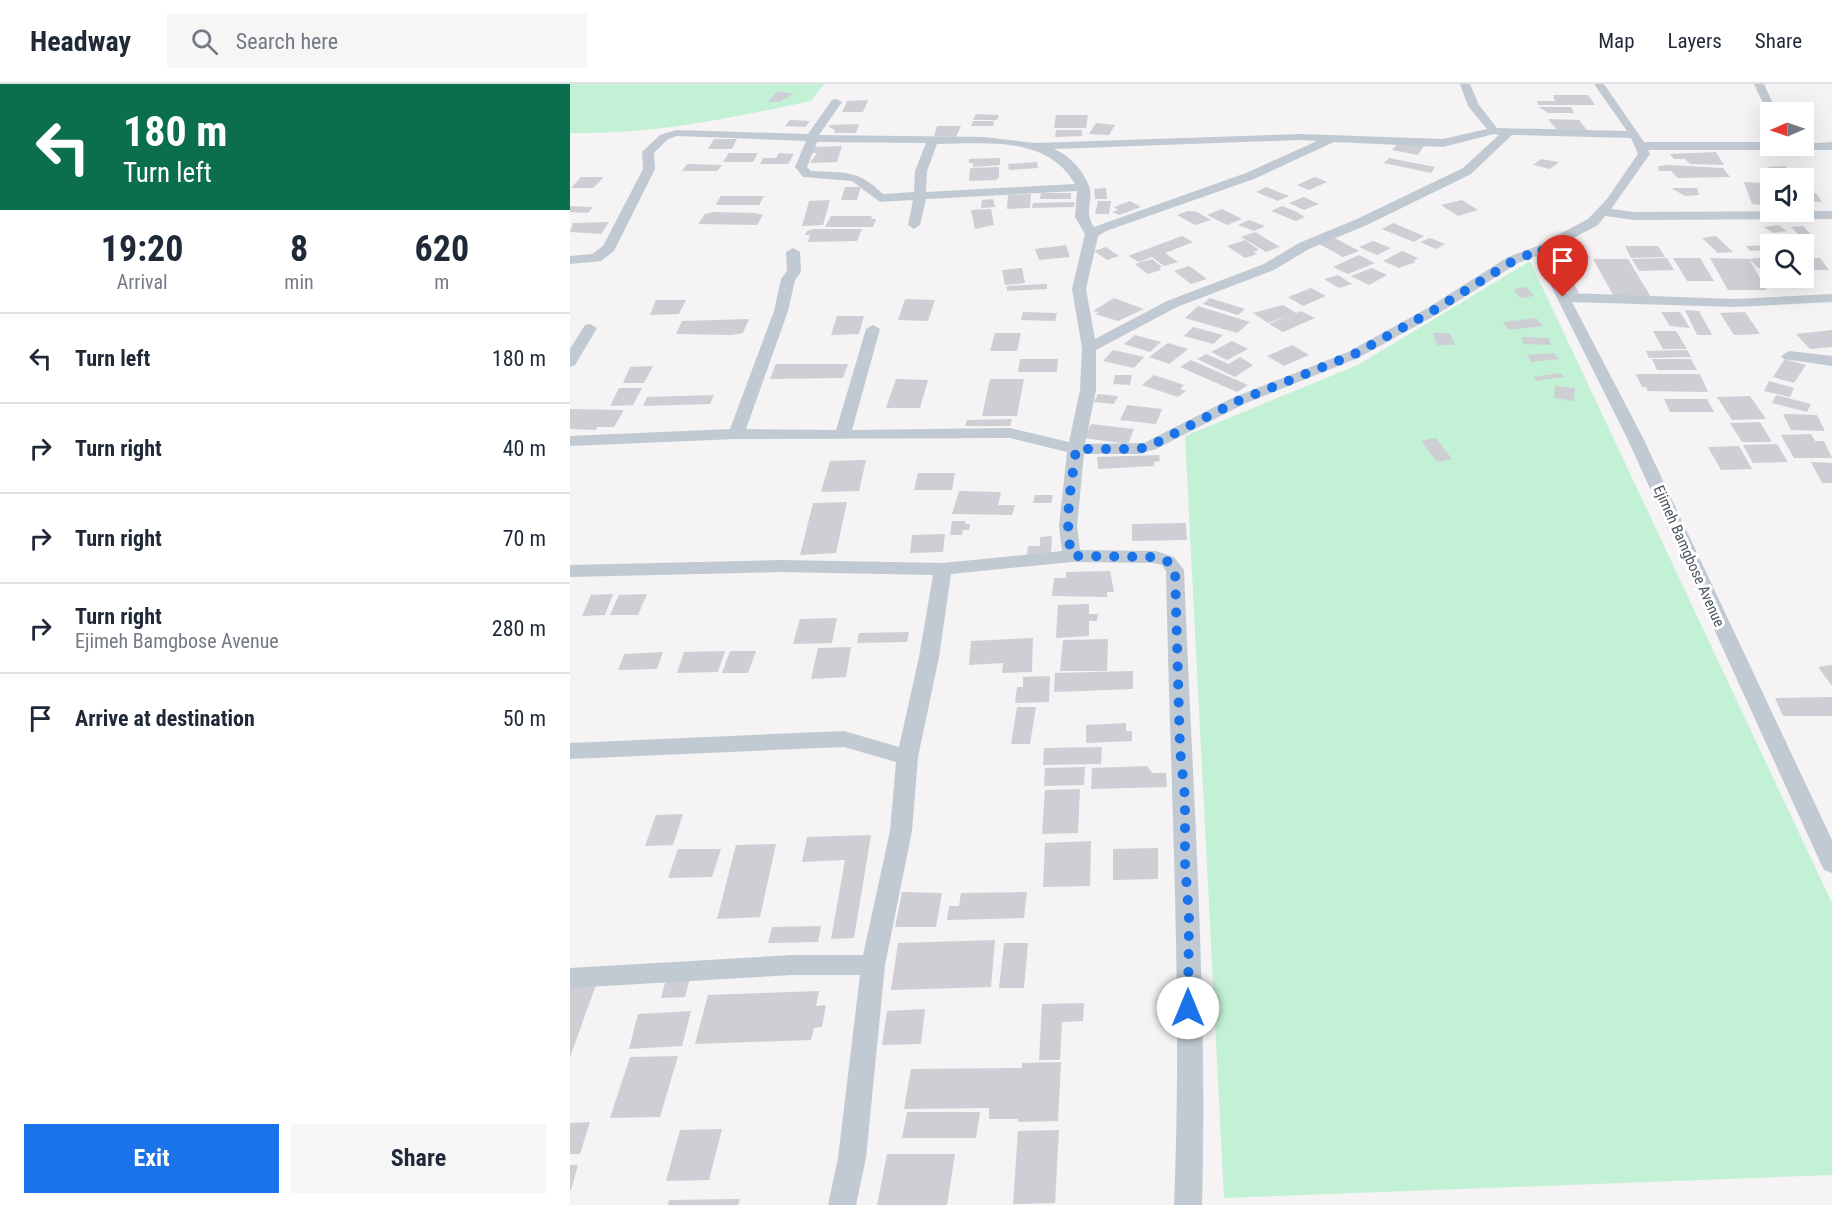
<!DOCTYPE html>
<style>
:root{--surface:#fff;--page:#f6f6f7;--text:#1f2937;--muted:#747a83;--line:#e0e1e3;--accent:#1a73e8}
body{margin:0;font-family:"Roboto Condensed",sans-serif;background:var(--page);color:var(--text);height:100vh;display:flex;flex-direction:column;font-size:22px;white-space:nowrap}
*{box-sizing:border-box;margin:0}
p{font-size:20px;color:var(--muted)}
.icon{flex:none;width:33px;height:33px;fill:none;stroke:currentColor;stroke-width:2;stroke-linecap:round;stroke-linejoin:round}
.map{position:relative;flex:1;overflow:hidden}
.sheet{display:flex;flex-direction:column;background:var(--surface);width:570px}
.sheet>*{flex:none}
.banner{background:#0b6e4f;color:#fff;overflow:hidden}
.needle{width:39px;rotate:268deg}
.buttons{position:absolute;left:1190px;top:18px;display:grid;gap:12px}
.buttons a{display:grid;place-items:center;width:54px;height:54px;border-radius:0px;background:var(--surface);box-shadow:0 6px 24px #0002;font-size:30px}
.pin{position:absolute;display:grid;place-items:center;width:51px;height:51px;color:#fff;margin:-62px -26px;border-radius:50% 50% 50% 0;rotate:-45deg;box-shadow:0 0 6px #0007}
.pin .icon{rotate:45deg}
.me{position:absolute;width:66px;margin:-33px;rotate:0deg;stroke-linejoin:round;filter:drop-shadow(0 0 4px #0008)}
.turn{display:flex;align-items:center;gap:21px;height:126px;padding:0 24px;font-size:27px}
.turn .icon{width:78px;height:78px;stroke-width:2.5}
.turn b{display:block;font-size:42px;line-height:51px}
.eta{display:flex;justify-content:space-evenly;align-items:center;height:102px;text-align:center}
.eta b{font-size:36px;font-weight:700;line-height:42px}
.cta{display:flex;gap:12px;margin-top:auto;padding:12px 24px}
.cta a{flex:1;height:69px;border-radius:0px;background:var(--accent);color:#fff;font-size:24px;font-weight:700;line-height:69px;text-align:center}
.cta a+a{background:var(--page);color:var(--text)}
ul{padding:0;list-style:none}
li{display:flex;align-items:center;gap:18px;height:90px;padding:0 24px;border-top:2px solid var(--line)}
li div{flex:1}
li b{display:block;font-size:22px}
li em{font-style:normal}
header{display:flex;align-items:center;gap:36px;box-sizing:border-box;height:84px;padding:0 30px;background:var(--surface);border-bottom:2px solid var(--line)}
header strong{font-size:28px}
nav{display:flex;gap:33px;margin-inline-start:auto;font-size:21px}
.search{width:420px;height:54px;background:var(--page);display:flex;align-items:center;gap:15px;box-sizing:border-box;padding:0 21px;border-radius:0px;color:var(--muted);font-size:22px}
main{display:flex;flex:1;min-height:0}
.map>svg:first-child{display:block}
</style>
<header>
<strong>Headway</strong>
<div class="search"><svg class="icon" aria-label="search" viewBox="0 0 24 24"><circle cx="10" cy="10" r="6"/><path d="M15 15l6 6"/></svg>Search here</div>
<nav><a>Map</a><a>Layers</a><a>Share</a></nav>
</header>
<main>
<section class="sheet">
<div class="banner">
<div class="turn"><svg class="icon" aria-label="left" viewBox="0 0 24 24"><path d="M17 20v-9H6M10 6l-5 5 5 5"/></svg><div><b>180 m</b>Turn left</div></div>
</div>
<div class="eta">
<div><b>19:20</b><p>Arrival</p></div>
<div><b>8</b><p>min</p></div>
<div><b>620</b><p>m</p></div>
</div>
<ul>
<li><svg class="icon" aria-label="left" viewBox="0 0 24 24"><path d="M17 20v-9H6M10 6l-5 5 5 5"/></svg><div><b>Turn left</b></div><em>180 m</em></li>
<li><svg class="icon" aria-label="right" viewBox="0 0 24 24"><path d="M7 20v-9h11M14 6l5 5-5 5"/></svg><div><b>Turn right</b></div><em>40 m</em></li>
<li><svg class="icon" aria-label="right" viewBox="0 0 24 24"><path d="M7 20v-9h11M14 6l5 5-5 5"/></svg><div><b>Turn right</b></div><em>70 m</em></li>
<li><svg class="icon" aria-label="right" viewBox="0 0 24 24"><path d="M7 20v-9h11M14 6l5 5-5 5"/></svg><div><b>Turn right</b><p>Ejimeh Bamgbose Avenue</p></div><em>280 m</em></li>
<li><svg class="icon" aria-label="arrive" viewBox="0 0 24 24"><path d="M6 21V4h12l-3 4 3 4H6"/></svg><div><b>Arrive at destination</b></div><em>50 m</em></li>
</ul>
<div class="cta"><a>Exit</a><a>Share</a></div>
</section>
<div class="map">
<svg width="1262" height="1121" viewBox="0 0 1262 1121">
<rect width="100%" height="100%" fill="#f5f3f3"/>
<g fill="#c3f1d5">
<path d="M0,0H254L241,17C161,34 82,51 0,49Z"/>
<path d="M960,177L1262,819V1091L654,1114L615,352L788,281Z"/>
</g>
<g fill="#cdcfd5">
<path d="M206,8L224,9L210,18H198Z"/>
<path d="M983,11H1018L1025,21H968L967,17H985Z"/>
<path d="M298,16L293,28H272L277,17Z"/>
<path d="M969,23H1001L1004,29H978Z"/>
<path d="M406,30L429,31L427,36H403Z"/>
<path d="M486,31H518L516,44H484Z"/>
<path d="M978,35L1009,36L1017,46H987Z"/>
<path d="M220,36L240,37L235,43L215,42Z"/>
<path d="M403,37H424L423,42H401Z"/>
<path d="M526,39L545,41L539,51L519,50Z"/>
<path d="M289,40L286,49H264L265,46L259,43L260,41Z"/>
<path d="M367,42H391L386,53L364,52Z"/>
<path d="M486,46H512V52L485,53Z"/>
<path d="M144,55H167L162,65H138Z"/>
<path d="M828,59L854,62L848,71L822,66Z"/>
<path d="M272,62L267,78L240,79L247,69H242L245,63Z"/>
<path d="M1146,68L1154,81L1120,80L1115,75H1104L1100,70Z"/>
<path d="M159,69H188L183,78H153Z"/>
<path d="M209,69L224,70L218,80H190L193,74H206Z"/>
<path d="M430,74V81L403,83V79H399V75Z"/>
<path d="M819,74L865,83L861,89L814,79Z"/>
<path d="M971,75L989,78L980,85L963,81Z"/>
<path d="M467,78L468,84L439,86L438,80Z"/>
<path d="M117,80L152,81L147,87H112Z"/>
<path d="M1098,81L1153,84L1160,93L1108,94L1101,87H1089L1088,82Z"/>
<path d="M1215,82L1225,94H1206L1198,83Z"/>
<path d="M429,83V93L426,96L399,97L400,84Z"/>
<path d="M11,93H34L23,104H1Z"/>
<path d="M745,93L757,98L739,106L727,101Z"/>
<path d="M1174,98L1191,99L1196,106L1200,107V122L1182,120Z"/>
<path d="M275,103H291L287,116H271Z"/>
<path d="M696,103L719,112L708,117L686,108Z"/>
<path d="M536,104L537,115H525L524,105Z"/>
<path d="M1101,104H1127L1129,111L1115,112Z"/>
<path d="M471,109H501V115H470Z"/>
<path d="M1233,109H1246L1252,118L1233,117Z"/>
<path d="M461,110L460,124L437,125L438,111Z"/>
<path d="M151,112H194L189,121H148L146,120Z"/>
<path d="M734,113L749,120L734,126L719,119Z"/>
<path d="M423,115L425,123L411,124L412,116Z"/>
<path d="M260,116L253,141L232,142L239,117Z"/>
<path d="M892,116L908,126L888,132L871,121Z"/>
<path d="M528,117H541L539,130H525Z"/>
<path d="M560,117L571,123L549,131L542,128L548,126L544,123Z"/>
<path d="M505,118L504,123L462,124L463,119Z"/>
<path d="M0,122L23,123L18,129L0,128Z"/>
<path d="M712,122L727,128L735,133L726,137L701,127Z"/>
<path d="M421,125L424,141L405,145L401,126Z"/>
<path d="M652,125L672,135L657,141L637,131Z"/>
<path d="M618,127L627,128L641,136L625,141L607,131Z"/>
<path d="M143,128L185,129L193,131L187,141L128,140L135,130Z"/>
<path d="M261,132H302L301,135H306L303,143H255Z"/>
<path d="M679,136L695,142L684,147L668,141Z"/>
<path d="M39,138L31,150L0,148L3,139Z"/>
<path d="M823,139L854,152L844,158L812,145Z"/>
<path d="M1208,141L1217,147L1203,149L1194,143Z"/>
<path d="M1233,142L1242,151L1230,152L1221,143Z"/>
<path d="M244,145H292L287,157L238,158L240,151H235L237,147Z"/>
<path d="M685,148L710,163L696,168L671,153Z"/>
<path d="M612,152L623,158L595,169L608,178L594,182L582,173L569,178L558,172Z"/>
<path d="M1146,152L1163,168L1148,169L1132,154Z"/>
<path d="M765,154L789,167L773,173L749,160Z"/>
<path d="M860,154L875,160L866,165L850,158Z"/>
<path d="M675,156L689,166L683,168L687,170L675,174L657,162Z"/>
<path d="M803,157L821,164L807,171L789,163Z"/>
<path d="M496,161L500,173L469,176L465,165Z"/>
<path d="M1006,161L1010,167L1015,166L1020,174L996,175L988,162Z"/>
<path d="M1200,161V166L1180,167L1176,162Z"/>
<path d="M1055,162H1088L1095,173L1061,174Z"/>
<path d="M536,163L549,172L537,176L524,167Z"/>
<path d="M832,167L848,174L843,177L846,178L829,184L813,177Z"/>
<path d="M789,171L805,179L778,190L763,183Z"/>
<path d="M1200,173V183L1188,184L1179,175Z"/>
<path d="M1097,174L1104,186L1069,187L1062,175Z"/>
<path d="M1103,174H1130L1144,197H1117Z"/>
<path d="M1140,174L1179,175L1197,206H1158Z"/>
<path d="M1233,174H1250L1259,186H1233Z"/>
<path d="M582,175L592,183L589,184L591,186L578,190L565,180Z"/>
<path d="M1023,175H1058L1081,213L1045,214Z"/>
<path d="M619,182L637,195L621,200L604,187Z"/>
<path d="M452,184L455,199L435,201L432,186Z"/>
<path d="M802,184L817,191L799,201L781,192Z"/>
<path d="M768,191L782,200L769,204L754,195Z"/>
<path d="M991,194H1001L1009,209H999Z"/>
<path d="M477,200V205L437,207V202Z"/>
<path d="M956,203L964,212L950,214L943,205Z"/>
<path d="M741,204L756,212L733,222L718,213Z"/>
<path d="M544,214L574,225L548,237L525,230L529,228L523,227Z"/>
<path d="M640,214L675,225L668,231L633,220Z"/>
<path d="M335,215L365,216L358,237L328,236Z"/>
<path d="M86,216H116L109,230L80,231Z"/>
<path d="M713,221L726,229L731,227L745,234L713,248L699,240L717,232L698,239L683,229Z"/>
<path d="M628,222L680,238L667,249L615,234Z"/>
<path d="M1115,226L1129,227L1142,251H1127Z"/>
<path d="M453,228L487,229L485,237L451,236Z"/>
<path d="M1091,228H1110L1120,244L1100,242Z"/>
<path d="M1175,228L1190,250L1164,251L1150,229Z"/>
<path d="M267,232H294L289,250L261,251Z"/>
<path d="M966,234L973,242L939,246L933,238Z"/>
<path d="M179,235L173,249L162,251L106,250L112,237Z"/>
<path d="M623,243L653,251L643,260L614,252Z"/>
<path d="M1262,246V263L1240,265L1226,250Z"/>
<path d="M1083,247H1106L1117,265H1093Z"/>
<path d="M425,249H451L447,267H420Z"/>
<path d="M863,249H880L885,261H867Z"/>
<path d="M565,251L591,258L580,268L554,260Z"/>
<path d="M952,253L979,254L981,261L953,260Z"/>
<path d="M662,257L678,265L657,276L641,268Z"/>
<path d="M598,259L618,265L599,280L579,273Z"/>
<path d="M722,261L739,271L714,282L697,272Z"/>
<path d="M543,266L574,273L564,284L533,277Z"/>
<path d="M1117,266L1121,273L1079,274L1076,267Z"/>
<path d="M984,269L989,275L961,278L957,271Z"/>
<path d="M636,270L659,280L670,273L683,281L665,293L627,275Z"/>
<path d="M450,275H488L487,288H448Z"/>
<path d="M1082,275H1121L1127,286H1087Z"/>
<path d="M1215,275L1236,281L1224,299L1203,293Z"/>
<path d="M621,276L678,301L667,308L610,283Z"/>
<path d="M206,280H278L273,294L200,295Z"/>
<path d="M83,282L74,299H53L60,283Z"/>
<path d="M991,289L994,293L966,297L963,293Z"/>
<path d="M1066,290H1130L1138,308L1078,307L1076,303H1072Z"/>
<path d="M545,291H562L560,301L543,300Z"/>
<path d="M584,291L614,301L610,305L616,307L608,313L572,301Z"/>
<path d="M326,295L358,296L350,324H316Z"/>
<path d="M420,295H454L447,332H412Z"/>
<path d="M1199,297L1224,304L1220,313L1194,307Z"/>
<path d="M985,302L1005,304L1004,317L984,314Z"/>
<path d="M49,304H72L63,321L40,322Z"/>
<path d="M528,310L548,312L544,320L524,318Z"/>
<path d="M144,311L140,320L73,322L77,313Z"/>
<path d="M1206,311L1241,320L1237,328L1202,319Z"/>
<path d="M1180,312L1196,335L1162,336L1147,313Z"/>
<path d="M1094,315H1137L1144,328H1100Z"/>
<path d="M557,321L592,325L586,340L550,336Z"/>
<path d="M0,325L54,326L44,343H27L26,346L0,345Z"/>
<path d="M1213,330L1247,331L1255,347L1221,346Z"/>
<path d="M442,335L440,342H395L397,336Z"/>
<path d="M1190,338L1202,358H1172L1160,339Z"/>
<path d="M521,340L564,345L558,360L514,354Z"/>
<path d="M1241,350L1245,357H1254L1262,374H1224L1211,351Z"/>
<path d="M866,354L882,375L867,378L851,357Z"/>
<path d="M1207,360L1218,378L1183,379L1173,361Z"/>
<path d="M1169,362L1182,385L1151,386L1138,363Z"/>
<path d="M589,371L590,377L584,378V382L528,385L527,373Z"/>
<path d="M296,376L289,407L251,408L260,377Z"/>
<path d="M1241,378L1262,379V399H1252Z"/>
<path d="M348,389H385L382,406H344Z"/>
<path d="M389,407L431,408L428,421H445L442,431L382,430Z"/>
<path d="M465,411H483L481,419H463Z"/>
<path d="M277,418L266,469L230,471L243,419Z"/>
<path d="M382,437H395V440H400L399,446H393L392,451H380Z"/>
<path d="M616,439L617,456L562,457V440Z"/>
<path d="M375,450L373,468L340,469L342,451Z"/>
<path d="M482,452L481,470L457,471L458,462H470V453Z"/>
<path d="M540,487L544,508H537V513L482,512L484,494H496V488Z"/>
<path d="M43,510L35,531L12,532L21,511Z"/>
<path d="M77,510L68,531H40L49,511Z"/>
<path d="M519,520V530H528L527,537H519V552L486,554L488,521Z"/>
<path d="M267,534L262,559L223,560L230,535Z"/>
<path d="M339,548L337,558L287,559L289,549Z"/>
<path d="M463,554L462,588L432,589L433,579L399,581L401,557Z"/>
<path d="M538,555L537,587H490L493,556Z"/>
<path d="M281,563L276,593L241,595L248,564Z"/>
<path d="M155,567L148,588L107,589L114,568Z"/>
<path d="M160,567H186L178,589H152Z"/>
<path d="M93,568L87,585L48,586L54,570Z"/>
<path d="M1262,581V602L1248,583Z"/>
<path d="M563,587V605L484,608L485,589Z"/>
<path d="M480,592L479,618L445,619L447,603H453V593Z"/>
<path d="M1262,613V632H1213L1205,614Z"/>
<path d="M447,623H466L460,660H441Z"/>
<path d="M556,639V647H562V657L516,659V641Z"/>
<path d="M532,663L531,680L473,681L474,664Z"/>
<path d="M577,682L582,689H596L597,703L521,705L522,684Z"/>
<path d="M515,683L514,701L474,702L475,684Z"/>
<path d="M510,705L508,749L472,750L475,706Z"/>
<path d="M113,730L103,761L75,762L86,731Z"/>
<path d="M301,751L284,854L261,855L275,776L232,778L237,753Z"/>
<path d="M521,757L520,802L473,803L475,759Z"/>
<path d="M206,760L190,833L147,835L166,761Z"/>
<path d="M588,764V795L543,796V765Z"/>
<path d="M108,765H151L142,793L98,794Z"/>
<path d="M332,808L372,809L366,843H325Z"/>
<path d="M457,808L454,834L377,836L379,822H389L391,809Z"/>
<path d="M251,842L248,858L198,859L202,843Z"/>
<path d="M425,856L421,903L321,906L328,859Z"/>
<path d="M434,859H458L454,904H429Z"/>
<path d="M120,894L115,913L91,914L96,895Z"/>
<path d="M0,901H26L0,973Z"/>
<path d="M249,907L246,922L256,921L252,943L244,944L241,956L125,960L138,911Z"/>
<path d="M514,919L513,937L492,938L490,976H469L472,920Z"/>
<path d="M355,925L351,960L312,961L317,927Z"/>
<path d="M121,927L112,962L59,965L68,930Z"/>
<path d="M108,972L90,1033L40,1034L60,973Z"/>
<path d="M491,978L488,1037L448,1038V1035H419V1024L334,1025L341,985L452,984V979Z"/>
<path d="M337,1028H410L406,1054H332Z"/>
<path d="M20,1038L10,1070H0V1039Z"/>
<path d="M152,1045L139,1096L96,1097L110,1046Z"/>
<path d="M489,1046L485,1119L443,1120L448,1047Z"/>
<path d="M317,1070H385L377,1121H307Z"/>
<path d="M0,1081H8L1,1106H0Z"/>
<path d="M170,1115L168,1121H98L99,1116Z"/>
</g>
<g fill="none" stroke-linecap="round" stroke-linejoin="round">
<g fill="#c1cad2" fill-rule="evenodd">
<path d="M890,0H900L909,21L927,44L1057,47L1024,0H1034L1074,58H1200V62L1262,58V66H1078L1080,70L1041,125L1064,128L1262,127V135L1064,136L1035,132L1028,141L979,167L981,178L997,209L1164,215L1262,210V218L1164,223L1002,218L1073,354L1262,756V789L1254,786L1251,780L1057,354L966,172L948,179L866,231L788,274L674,320L586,365L569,370H514L507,442L510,466L586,467L604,473L614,486C622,698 638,909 632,1121H604C613,910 600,698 596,487L592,481L584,479L502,478L381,490L369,573L348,673L342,747L315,881L296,1074L286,1121H258L268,1074L290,891H222L0,904V884L222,871H293L320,747L326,678L274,663L0,675V659L274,647L329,663L349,573L363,491L211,488L0,493V481L211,476L373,479L492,467L489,442L497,368L440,354L166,355L0,362V352L160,345L204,227L211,195L217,187L216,168L223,164L230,168L231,188L225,196L218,227L176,345L266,346L296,245L303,241L310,245L282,346L440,344L499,358L510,306L512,264L502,205L515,150L505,133L507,107L356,115L350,141L344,145L338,141L343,116L310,118L282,97L233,93L225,83L236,57L107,52L98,55L84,69L85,85L44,167L31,177L0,180V172L22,170L33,162L73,85L72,68L90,51L106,46L238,50L262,16L266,15L272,18L249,51L415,53L465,59L731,50L873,55L917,45L898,22ZM924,50L929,51L893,84L787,135L729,159L694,180L597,217L525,255L516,205L528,152L536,147L684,95L764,58L873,63ZM942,51L1061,54L1068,70L1037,115L1018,135L967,162L938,173L856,225L778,268L662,314L574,359L515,360L526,306V266L607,223L704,186L739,165L797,141L901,90ZM731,56L747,57L676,89L524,143C513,126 524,117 519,102C513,86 499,71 484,65ZM247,58L356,59L345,87L344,108L313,110C288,85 274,89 241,87L237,83ZM367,60C417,60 477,51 505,100L356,108L357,87Z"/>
<path d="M1184,0H1194L1207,28L1198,30Z"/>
<path d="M20,240L27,244L5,281L0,283V265L15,241Z"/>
<path d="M1219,267L1262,272V282L1214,275L1211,272Z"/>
</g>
</g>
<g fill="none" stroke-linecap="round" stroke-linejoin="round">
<path stroke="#1a73e8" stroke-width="10" stroke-dasharray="0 18" d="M618,924L619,832L615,779V714L610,665L605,486L597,477L586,473L502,472C493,438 502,399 506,365H569L580,362L668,317L783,271L861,228L943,177L972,165L975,177L993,213"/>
</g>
<g text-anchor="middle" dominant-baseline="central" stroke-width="6" stroke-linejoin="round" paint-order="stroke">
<g font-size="15" fill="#4a5661" stroke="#fff">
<text transform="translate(1119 472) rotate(66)">Ejimeh Bamgbose Avenue</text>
</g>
</g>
</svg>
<div class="buttons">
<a><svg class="needle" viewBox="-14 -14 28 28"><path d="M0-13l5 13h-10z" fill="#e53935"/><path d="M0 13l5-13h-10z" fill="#747a83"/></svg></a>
<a><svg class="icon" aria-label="sound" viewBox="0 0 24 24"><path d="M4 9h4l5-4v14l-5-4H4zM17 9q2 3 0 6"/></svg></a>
<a><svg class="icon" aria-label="search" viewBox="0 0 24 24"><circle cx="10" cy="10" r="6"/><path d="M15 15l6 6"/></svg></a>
</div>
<div class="pin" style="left:993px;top:213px;background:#d93025"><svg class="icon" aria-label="arrive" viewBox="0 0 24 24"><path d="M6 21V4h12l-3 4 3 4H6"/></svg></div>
<svg class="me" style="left:618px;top:924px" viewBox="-20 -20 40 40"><circle r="19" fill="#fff"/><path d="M0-13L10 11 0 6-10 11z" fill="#1a73e8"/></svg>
</div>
</main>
